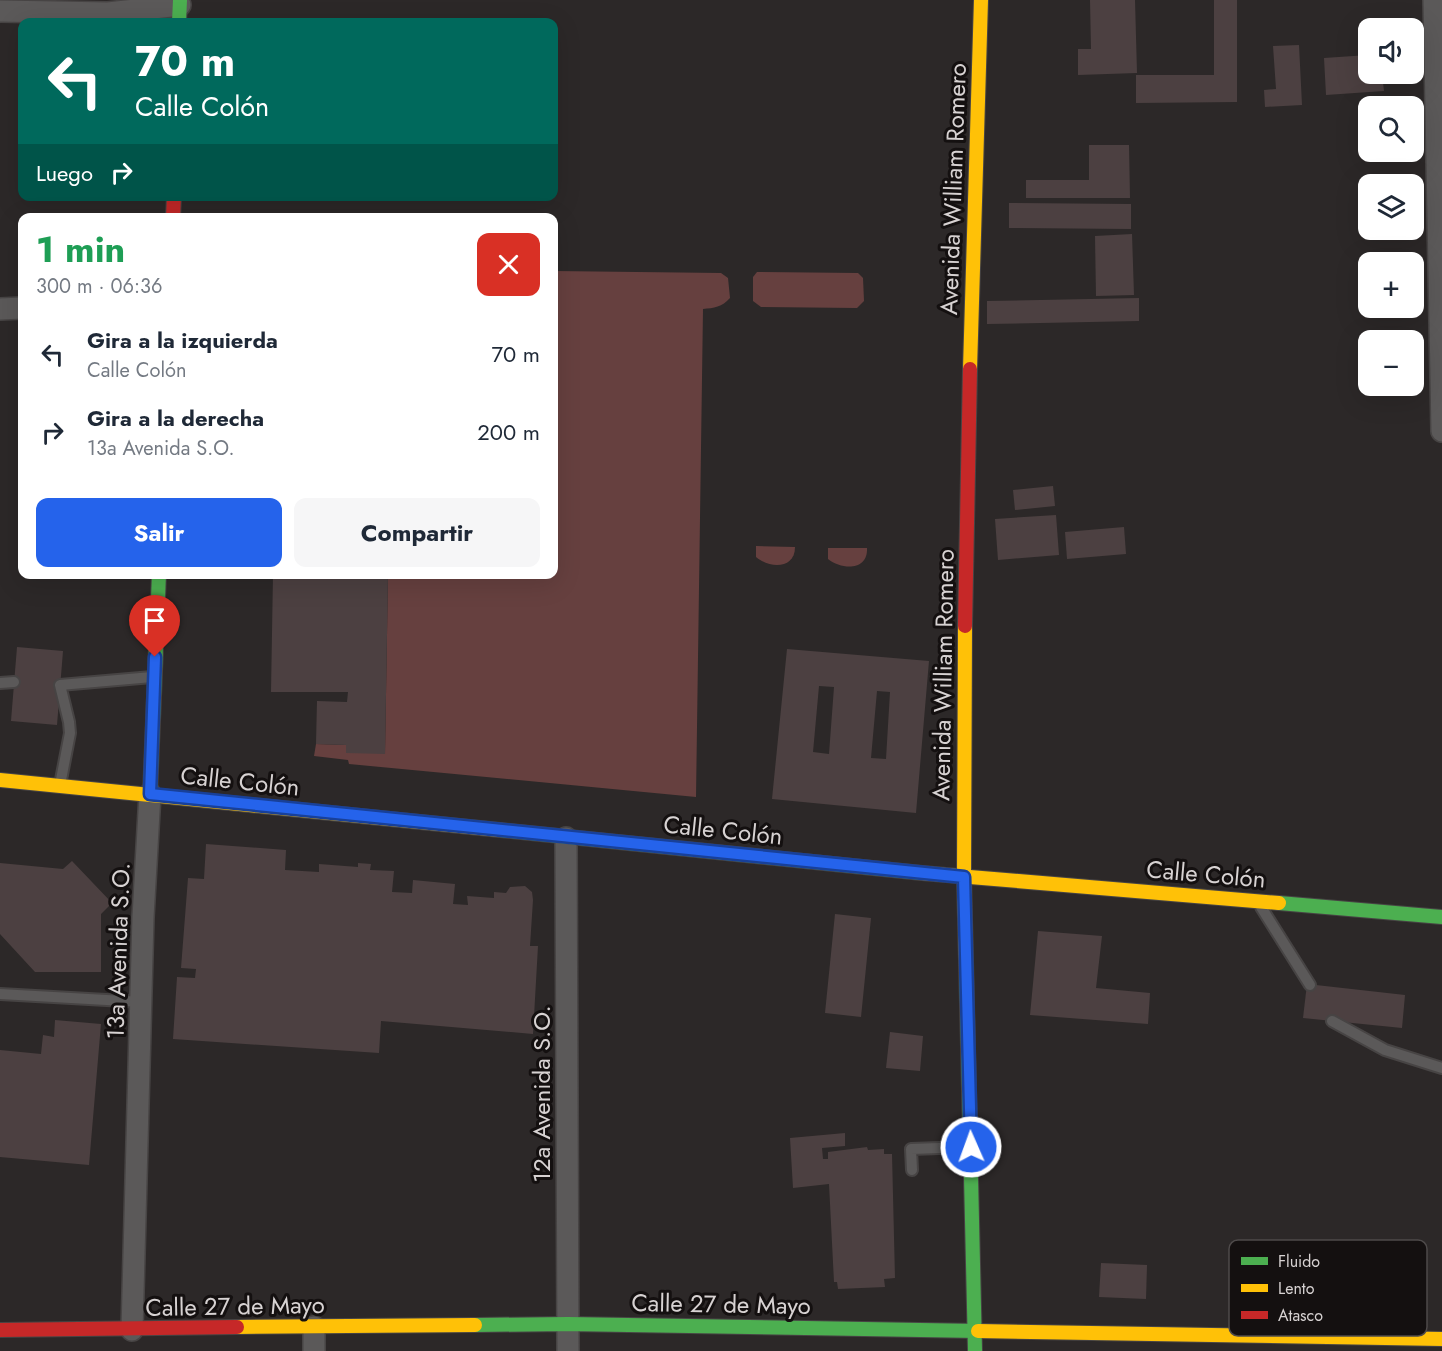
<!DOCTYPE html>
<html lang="es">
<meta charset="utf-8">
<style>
:root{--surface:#fff;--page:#f6f6f7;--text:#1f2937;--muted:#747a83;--accent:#2563eb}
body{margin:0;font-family:Jost,sans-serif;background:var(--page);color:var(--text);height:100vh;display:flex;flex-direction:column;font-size:22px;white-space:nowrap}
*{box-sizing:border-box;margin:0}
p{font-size:20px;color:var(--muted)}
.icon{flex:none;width:33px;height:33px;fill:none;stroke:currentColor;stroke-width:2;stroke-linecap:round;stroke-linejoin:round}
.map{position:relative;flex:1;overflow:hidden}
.details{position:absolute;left:18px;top:213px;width:540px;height:366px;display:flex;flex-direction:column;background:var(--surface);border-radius:12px;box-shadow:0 6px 24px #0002}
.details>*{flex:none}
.guide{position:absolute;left:18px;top:18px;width:540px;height:183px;border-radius:12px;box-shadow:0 6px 24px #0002;background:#00695c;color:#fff;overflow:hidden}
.fabs{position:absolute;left:1358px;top:18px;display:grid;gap:12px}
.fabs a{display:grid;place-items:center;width:66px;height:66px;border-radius:12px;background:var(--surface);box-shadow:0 6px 24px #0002;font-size:30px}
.pin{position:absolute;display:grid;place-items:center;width:51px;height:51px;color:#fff;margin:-62px -26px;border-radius:50% 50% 50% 0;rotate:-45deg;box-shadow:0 0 6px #0007}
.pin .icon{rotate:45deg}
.me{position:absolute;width:66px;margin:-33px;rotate:358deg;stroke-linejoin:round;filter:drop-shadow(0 0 4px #0008)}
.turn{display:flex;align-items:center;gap:21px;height:126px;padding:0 18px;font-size:27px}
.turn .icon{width:78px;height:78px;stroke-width:2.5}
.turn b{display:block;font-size:42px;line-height:51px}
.then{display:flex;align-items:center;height:57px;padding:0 18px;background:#0003;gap:12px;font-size:22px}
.round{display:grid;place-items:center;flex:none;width:63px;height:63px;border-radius:12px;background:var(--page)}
.headline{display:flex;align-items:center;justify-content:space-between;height:102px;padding:0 18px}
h1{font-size:36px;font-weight:700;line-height:45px;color:#1e9e55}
.cta{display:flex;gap:12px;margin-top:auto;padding:12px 18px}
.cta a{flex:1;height:69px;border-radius:12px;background:var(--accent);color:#fff;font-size:24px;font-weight:700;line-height:69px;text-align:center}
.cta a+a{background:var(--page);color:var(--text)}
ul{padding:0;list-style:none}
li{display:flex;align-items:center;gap:18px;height:78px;padding:0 18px}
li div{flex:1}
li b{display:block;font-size:22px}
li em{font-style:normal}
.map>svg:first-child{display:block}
</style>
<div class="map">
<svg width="1442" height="1351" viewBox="0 0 1442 1351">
<rect width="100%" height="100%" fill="#2c2828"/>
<g fill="#66403f">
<path d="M554,271L721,273L728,278L730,298C722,307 714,308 703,309L696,797L349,764L348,760L314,756L316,744L346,745V753H385L388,575L554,574Z"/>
<path d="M757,272L858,273L863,278L864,301L857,308L761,307L753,301V277Z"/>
<path d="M756,546L795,547C795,569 770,569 756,557Z"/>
<path d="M828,548H867C868,571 842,570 828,559Z"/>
</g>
<g fill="#4c4041" fill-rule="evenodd">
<path d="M1090,0H1135L1137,73L1078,75V49H1091Z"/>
<path d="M1214,0H1237V102L1136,103V75H1214Z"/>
<path d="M1299,45L1302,105L1265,107L1264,90L1276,89L1273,46Z"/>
<path d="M1368,55V74H1382L1384,91L1326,95L1324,58Z"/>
<path d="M1089,145H1129L1130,198H1026V180H1089Z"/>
<path d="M1009,203L1131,204V229L1009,228Z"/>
<path d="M1132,234L1134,295L1096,296L1095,236Z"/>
<path d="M1139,298V321L987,324V301Z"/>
<path d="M1053,486L1055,506L1015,510L1013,490Z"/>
<path d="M1056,515L1059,555L998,560L995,519Z"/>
<path d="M1124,527L1126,554L1067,559L1065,532Z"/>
<path d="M273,574H388L385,754L346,753V745L316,744L317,701L347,702L348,692H271Z"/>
<path d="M17,647L63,651L57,725L11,721Z"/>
<path d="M787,649L929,661L916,813L772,799ZM819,686L834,687L829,754L813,752ZM877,691L890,692L886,759L871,758Z"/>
<path d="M206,844L286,850L285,870L319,872V864L358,867V863L371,864L370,870L394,871L392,892L412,893L413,880L455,884L453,904L468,905L467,896L494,898V892L506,893L510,887L525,886L532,892L533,900L530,946H538L533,1034L381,1021L379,1053L173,1039L177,977L195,978L196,969L181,968L188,878L204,879Z"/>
<path d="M72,861L112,903L101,914V972H35L0,934V863L63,869Z"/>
<path d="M835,914L871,918L861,1017L825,1013Z"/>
<path d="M1038,931L1102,936L1096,988L1150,993L1148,1024L1030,1015Z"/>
<path d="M1307,984L1405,995L1402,1028L1303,1018Z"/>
<path d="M55,1020L101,1024L89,1165L0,1157V1050L41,1054L43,1035L54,1037Z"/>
<path d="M890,1032L923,1036L920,1071L886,1068Z"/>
<path d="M845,1133V1146L822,1148L823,1159H828V1152L867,1147L868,1150L884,1149V1154H892L895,1278L884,1279L885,1287L838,1289L837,1282H834L829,1184L793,1188L790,1138Z"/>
<path d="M1101,1263L1147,1265L1146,1299L1099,1297Z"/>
</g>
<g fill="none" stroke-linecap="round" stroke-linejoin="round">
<defs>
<g id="lane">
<path d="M0,683L14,682"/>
<path d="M60,785L70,733L69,722L60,685L152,677"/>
<path d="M1261,907L1310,985"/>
<path d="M0,994L142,1002"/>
<path d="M1332,1021L1385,1050L1442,1068"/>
<path d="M912,1170L911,1149L968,1147"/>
</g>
<g id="street">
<path d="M1434,0L1442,431"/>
<path d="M0,11L108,13L180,5"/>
<path d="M0,309L22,308"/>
<path d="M566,838L568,1351"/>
<path d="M132,1330L143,917L150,794"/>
<path d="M314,1351V1327"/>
</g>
<g id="fast">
<path d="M179,22L180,0"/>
<path d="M150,794L159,574"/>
<path d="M500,830L922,873"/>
<path d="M1279,903L1442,917"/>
<path d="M966,961L975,1350"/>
<path d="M475,1325L568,1324L978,1331"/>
</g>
<g id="slow">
<path d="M970,369L981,0"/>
<path d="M965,626L964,877L966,961"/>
<path d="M0,780L500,830"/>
<path d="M922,873L1279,903"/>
<path d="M237,1327L475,1325"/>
<path d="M978,1331L1442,1339"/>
</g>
<g id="jam">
<path d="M173,218L174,196"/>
<path d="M965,626L970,369"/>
<path d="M0,1330L237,1327"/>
</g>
</defs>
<use href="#lane" stroke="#474444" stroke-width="14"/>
<use href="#street" stroke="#474444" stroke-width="24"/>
<use href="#fast" stroke="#474444" stroke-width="16"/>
<use href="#slow" stroke="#474444" stroke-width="16"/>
<use href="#jam" stroke="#474444" stroke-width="16"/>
<use href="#lane" stroke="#5b5959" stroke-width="10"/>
<use href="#street" stroke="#5b5959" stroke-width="21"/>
<use href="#fast" stroke="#4caf50" stroke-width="14"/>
<use href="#slow" stroke="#ffc107" stroke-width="14"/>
<use href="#jam" stroke="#c62828" stroke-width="14"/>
</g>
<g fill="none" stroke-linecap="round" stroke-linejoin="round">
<defs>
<path id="route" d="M155,657L150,794L964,877L971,1147"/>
</defs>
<use href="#route" stroke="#184099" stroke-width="15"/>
<use href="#route" stroke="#2563eb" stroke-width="10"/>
</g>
<g text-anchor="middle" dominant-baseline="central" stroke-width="6" stroke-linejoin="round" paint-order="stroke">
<g font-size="24" fill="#d7d2d2" stroke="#141010">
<text transform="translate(953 189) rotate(-88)">Avenida William Romero</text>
<text transform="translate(943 675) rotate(-89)">Avenida William Romero</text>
<text transform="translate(240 781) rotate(6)">Calle Colón</text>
<text transform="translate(723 830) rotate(6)">Calle Colón</text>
<text transform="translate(1206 874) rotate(5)">Calle Colón</text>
<text transform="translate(118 951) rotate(-88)">13a Avenida S.O.</text>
<text transform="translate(541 1094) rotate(-90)">12a Avenida S.O.</text>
<text transform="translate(721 1304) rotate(1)">Calle 27 de Mayo</text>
<text transform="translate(235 1306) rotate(-1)">Calle 27 de Mayo</text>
</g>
</g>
<rect x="1229" y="1240" width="198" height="96" rx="9" fill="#141010" stroke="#4e4a4a" stroke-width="1.5"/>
<rect x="1241" y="1257" width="27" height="8" fill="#4caf50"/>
<rect x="1241" y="1284" width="27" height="8" fill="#ffc107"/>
<rect x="1241" y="1311" width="27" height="8" fill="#c62828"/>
<g font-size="16" fill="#d7d2d2">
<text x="1278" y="1267">Fluido</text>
<text x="1278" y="1294">Lento</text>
<text x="1278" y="1321">Atasco</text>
</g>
</svg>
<div class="fabs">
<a><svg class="icon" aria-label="sound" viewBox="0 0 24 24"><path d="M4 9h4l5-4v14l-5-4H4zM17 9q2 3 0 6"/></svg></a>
<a><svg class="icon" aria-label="search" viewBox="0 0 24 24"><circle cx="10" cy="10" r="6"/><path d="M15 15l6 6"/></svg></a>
<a><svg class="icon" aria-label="layers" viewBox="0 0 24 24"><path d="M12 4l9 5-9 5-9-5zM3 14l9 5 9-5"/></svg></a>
<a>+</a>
<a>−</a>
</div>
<div class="pin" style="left:155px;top:657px;background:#d93025"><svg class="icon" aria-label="arrive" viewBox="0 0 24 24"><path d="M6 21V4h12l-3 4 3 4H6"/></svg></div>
<svg class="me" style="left:971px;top:1147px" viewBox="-20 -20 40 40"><circle r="17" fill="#2563eb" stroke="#fff" stroke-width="3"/><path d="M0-11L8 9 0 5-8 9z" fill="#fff"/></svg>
<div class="guide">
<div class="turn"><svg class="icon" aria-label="left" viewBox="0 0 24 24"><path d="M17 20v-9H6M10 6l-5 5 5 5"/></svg><div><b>70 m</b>Calle Colón</div></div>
<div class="then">Luego<svg class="icon" aria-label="right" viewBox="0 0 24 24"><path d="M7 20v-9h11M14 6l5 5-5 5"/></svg></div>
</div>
<section class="details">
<div class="headline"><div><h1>1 min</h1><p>300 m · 06:36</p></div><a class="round" style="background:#d93025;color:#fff"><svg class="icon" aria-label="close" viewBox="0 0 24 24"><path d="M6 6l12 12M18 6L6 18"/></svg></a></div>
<ul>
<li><svg class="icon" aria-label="left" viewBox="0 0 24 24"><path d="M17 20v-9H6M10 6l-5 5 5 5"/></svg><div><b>Gira a la izquierda</b><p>Calle Colón</p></div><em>70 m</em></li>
<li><svg class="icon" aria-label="right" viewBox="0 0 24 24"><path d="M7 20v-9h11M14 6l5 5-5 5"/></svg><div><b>Gira a la derecha</b><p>13a Avenida S.O.</p></div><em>200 m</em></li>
</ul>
<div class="cta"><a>Salir</a><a>Compartir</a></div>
</section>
</div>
